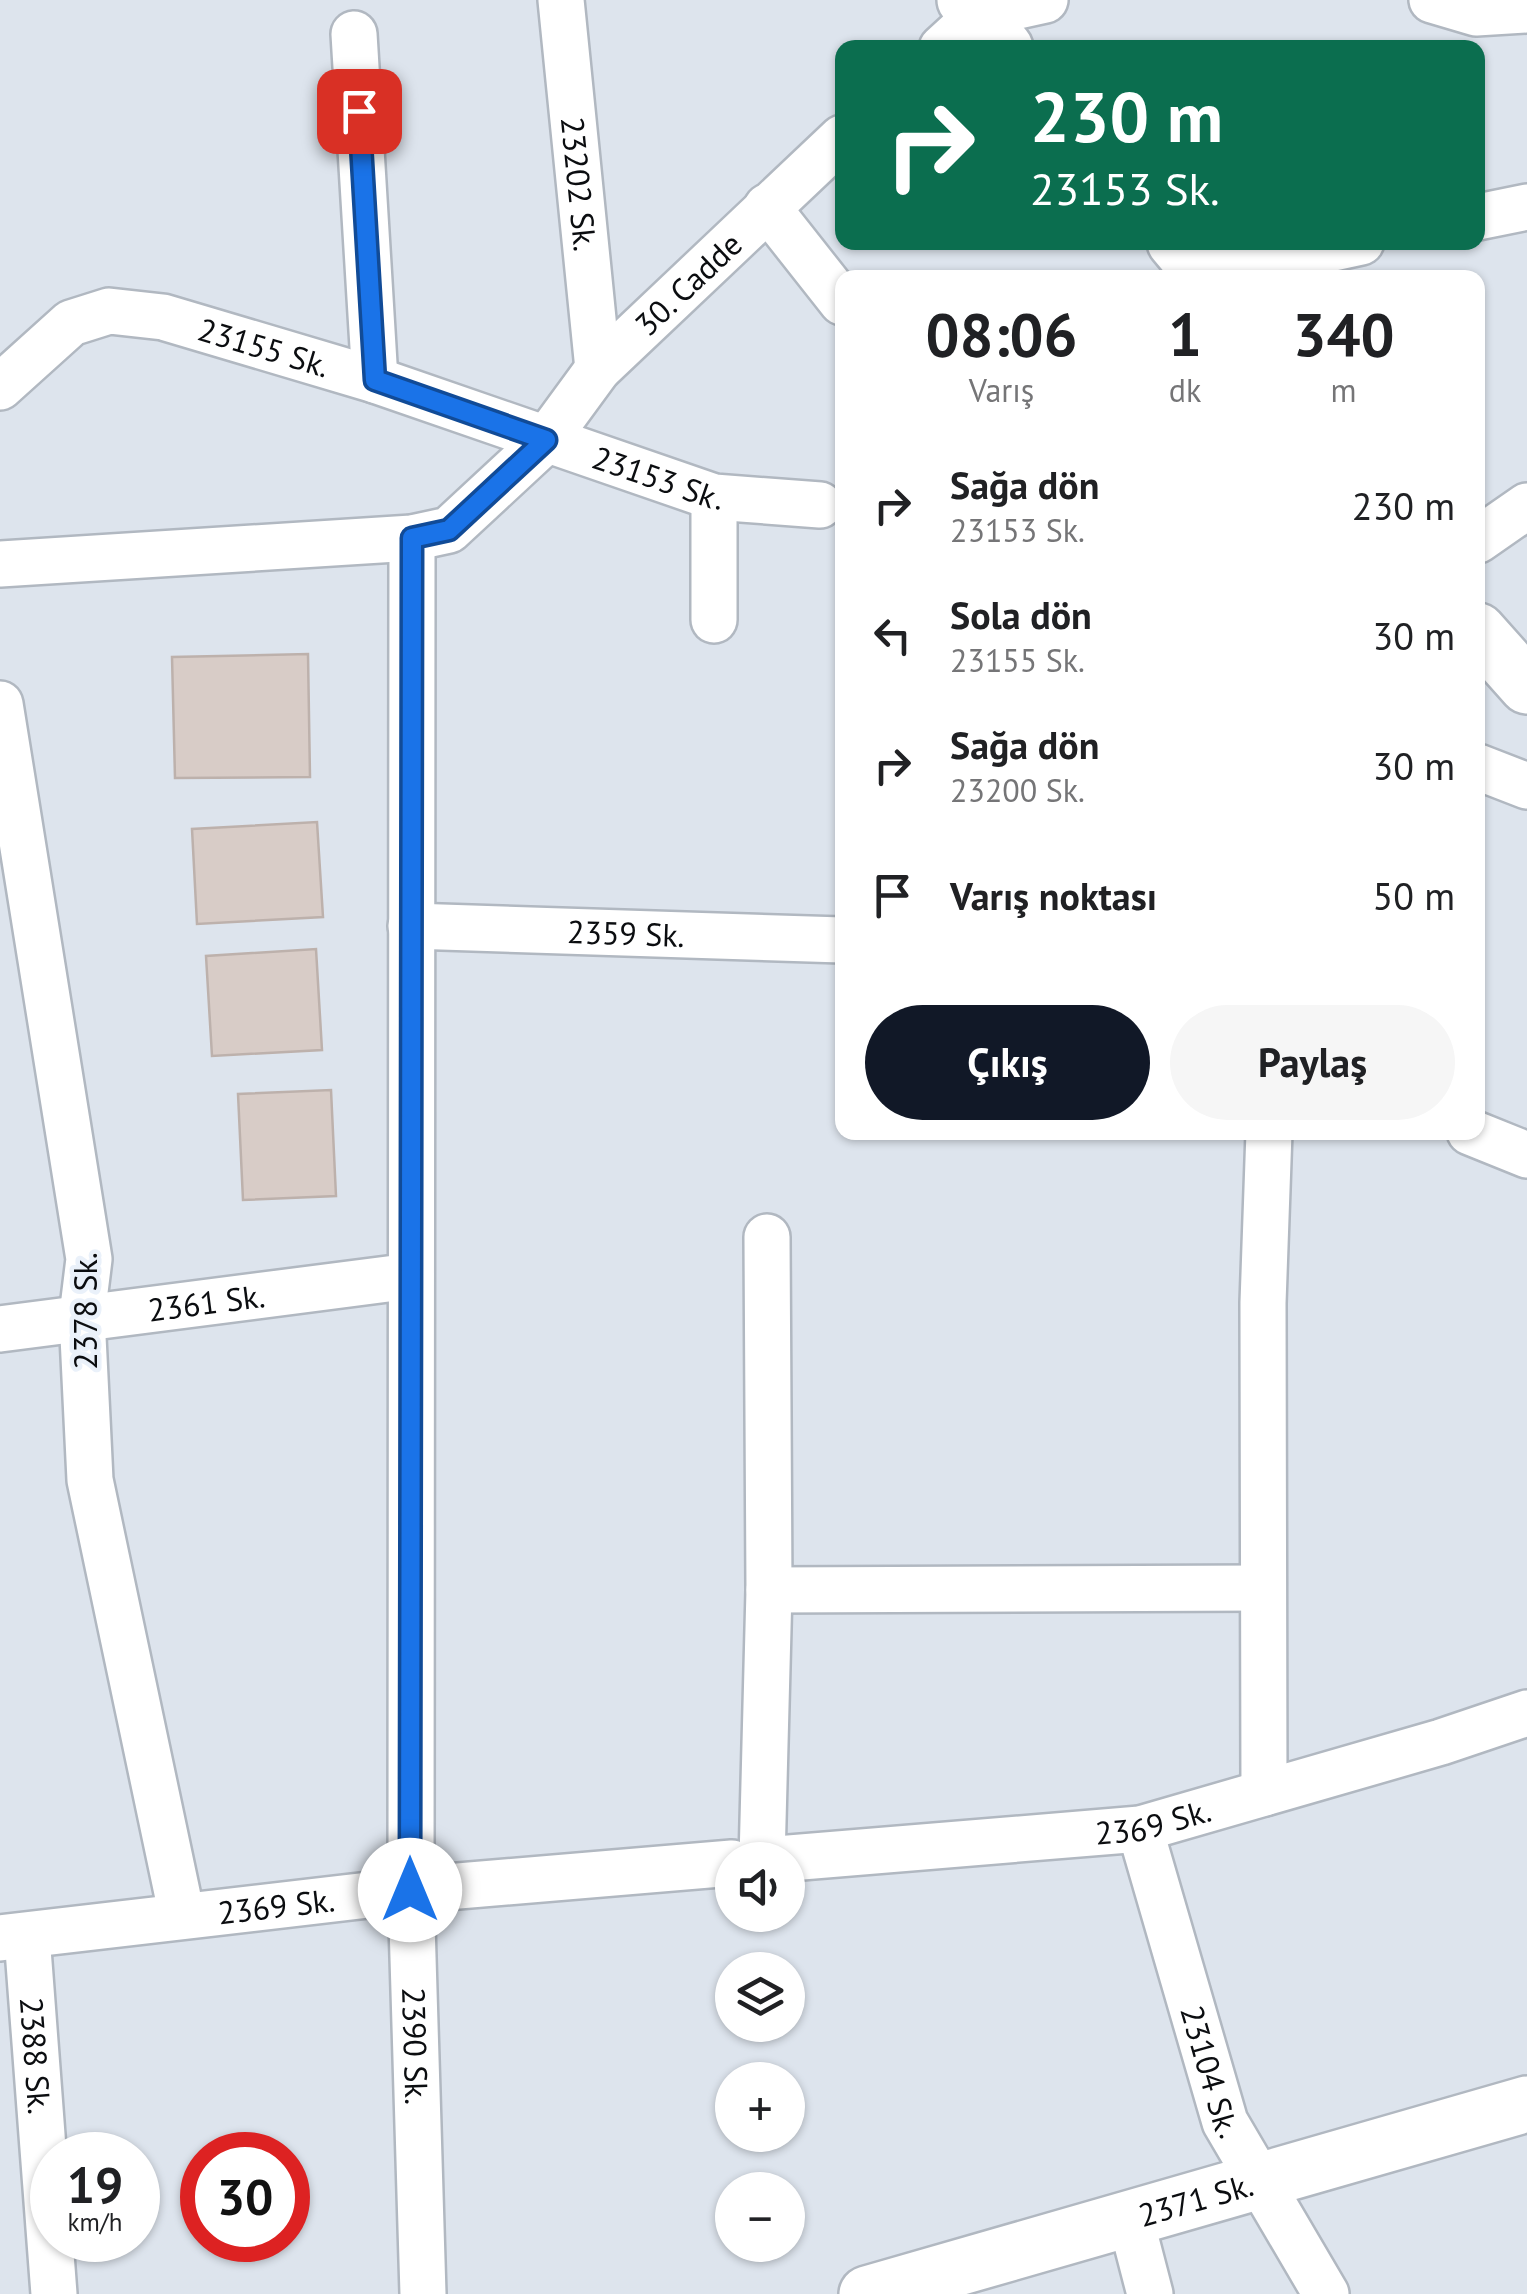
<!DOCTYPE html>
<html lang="tr">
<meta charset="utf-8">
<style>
:root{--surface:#fff;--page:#f6f6f6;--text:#202124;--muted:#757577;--accent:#111827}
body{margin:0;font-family:"PT Sans",sans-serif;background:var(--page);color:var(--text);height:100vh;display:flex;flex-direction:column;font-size:38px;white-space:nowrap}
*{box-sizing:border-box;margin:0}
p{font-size:32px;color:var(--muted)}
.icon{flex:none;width:55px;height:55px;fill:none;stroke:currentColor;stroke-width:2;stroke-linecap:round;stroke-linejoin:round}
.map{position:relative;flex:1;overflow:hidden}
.sheet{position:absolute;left:835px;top:270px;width:650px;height:870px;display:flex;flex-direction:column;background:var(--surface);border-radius:20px;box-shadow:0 2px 8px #0004}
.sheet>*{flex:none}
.banner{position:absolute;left:835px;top:40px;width:650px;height:210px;border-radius:20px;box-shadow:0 2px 8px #0004;background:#0b6e4f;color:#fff;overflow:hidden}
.fabs{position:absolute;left:715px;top:1842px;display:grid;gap:20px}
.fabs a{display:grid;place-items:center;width:90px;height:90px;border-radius:50%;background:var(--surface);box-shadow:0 2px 8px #0004;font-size:50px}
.speed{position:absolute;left:30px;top:2132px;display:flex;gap:20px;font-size:50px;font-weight:700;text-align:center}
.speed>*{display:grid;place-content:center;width:130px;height:130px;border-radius:50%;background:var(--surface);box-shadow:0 2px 8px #0004;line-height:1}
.speed small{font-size:25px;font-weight:400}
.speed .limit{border:15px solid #d22;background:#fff;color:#111}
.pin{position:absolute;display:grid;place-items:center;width:85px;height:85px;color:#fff;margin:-42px;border-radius:20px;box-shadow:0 5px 15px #0006}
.me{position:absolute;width:110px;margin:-55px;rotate:0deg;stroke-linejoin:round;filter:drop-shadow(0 0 8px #0008)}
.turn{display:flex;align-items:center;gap:35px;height:210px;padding:0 30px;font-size:45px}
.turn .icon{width:130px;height:130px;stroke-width:2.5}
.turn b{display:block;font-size:70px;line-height:85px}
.eta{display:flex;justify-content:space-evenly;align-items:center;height:170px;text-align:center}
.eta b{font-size:60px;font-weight:700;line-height:70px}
.cta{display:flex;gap:20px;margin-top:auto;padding:20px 30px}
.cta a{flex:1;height:115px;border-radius:60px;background:var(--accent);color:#fff;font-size:40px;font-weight:700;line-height:115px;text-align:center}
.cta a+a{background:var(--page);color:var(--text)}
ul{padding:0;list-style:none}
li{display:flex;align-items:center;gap:30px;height:130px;padding:0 30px}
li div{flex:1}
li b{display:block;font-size:38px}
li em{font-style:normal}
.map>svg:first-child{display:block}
</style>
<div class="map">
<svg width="1527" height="2294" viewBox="0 0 1527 2294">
<rect width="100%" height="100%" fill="#dde4ed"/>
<g fill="#d8ccc7" stroke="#bdb1ac" stroke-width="2.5">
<path d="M308,654L310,777L175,778L172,657Z"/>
<path d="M317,822L323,917L197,924L192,829Z"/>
<path d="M316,949L322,1050L212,1056L206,956Z"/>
<path d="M331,1090L336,1196L243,1200L238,1094Z"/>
</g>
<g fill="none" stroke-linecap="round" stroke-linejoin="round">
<defs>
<g id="street">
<path id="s1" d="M561,0L598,369"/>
<path d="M1432,0L1476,13L1527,10"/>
<path d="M354,34L375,380"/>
<path d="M942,48L978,15L1045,0"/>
<path d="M767,207L842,302"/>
<path d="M1478,217L1527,207"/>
<path d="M1204,276L1361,242"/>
<path id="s2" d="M0,387L71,323L109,311L163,317L375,380L714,497L820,505"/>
<path id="s3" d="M412,538L411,1890L423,2294"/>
<path d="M1478,540L1527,506"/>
<path id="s4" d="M0,564L412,538L449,530L546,440L598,369L842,138"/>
<path d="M714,620V497"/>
<path d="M0,704L89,1259L82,1316L90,1480L182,1916"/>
<path d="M1478,767L1527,786"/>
<path id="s5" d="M411,926L842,940"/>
<path d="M1470,1132L1527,1155"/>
<path id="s6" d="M0,1329L411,1276"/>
<path d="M769,1590L1263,1588"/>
<path d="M1264,1793L1263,1303L1269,1132"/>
<path id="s7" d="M1140,1829L1225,2122L1326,2294"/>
<path d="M762,1860L769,1590L767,1237"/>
<path id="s8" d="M765,1860L1140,1829L1441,1742L1527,1713"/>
<path id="s9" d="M27,1936L54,2294"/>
<path id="s10" d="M0,1938L411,1890L732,1863"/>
<path d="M1130,2217L1150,2294"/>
</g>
<g id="secondary">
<path d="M965,0L1005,48"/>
<path d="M1175,242L1205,278"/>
<path d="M1478,631L1527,686"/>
<path id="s11" d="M867,2294L1527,2104"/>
</g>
</defs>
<use href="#street" stroke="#b1b8c1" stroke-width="50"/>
<use href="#secondary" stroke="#b1b8c1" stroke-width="60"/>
<use href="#street" stroke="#fff" stroke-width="45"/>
<use href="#secondary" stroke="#fff" stroke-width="55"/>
</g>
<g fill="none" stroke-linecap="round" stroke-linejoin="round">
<defs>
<path id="route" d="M359,111L375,380L546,440L449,530L412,538L410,1890"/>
</defs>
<use href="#route" stroke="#114b97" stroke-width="25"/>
<use href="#route" stroke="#1a73e8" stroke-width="18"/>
</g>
<g text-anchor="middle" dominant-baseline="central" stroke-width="9" stroke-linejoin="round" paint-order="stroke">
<g font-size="32" fill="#0b0d10" stroke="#eaf1fa">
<text stroke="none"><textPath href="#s1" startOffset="185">23202 Sk.</textPath></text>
<text stroke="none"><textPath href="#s4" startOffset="795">30. Cadde</textPath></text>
<text stroke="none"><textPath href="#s2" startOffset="295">23155 Sk.</textPath></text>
<text stroke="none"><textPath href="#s2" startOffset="710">23153 Sk.</textPath></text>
<text stroke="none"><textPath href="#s5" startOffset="215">2359 Sk.</textPath></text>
<text stroke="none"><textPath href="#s6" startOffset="208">2361 Sk.</textPath></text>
<text transform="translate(85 1311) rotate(-90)">2378 Sk.</text>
<text stroke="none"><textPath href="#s8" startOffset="390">2369 Sk.</textPath></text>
<text stroke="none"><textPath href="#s10" startOffset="278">2369 Sk.</textPath></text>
<text stroke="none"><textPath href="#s3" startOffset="1508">2390 Sk.</textPath></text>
<text stroke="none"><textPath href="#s9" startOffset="120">2388 Sk.</textPath></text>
<text stroke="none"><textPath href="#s7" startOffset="252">23104 Sk.</textPath></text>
<text stroke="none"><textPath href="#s11" startOffset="342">2371 Sk.</textPath></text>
</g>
</g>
</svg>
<div class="fabs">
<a><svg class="icon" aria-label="sound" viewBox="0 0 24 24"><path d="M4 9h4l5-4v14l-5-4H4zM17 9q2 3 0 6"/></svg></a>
<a><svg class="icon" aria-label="layers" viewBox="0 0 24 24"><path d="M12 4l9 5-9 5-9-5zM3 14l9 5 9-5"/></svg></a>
<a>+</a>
<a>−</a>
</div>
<div class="speed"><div>19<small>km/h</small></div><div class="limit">30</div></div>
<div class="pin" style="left:359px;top:111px;background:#d93025"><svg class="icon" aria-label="arrive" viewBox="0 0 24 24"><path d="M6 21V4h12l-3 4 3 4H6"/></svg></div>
<svg class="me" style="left:410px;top:1890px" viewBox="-20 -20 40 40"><circle r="19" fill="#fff"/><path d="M0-13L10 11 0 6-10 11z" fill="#1a73e8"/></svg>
<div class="banner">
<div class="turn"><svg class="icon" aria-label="right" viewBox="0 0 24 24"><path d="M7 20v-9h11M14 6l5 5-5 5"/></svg><div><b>230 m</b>23153 Sk.</div></div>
</div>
<section class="sheet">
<div class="eta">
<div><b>08:06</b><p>Varış</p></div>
<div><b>1</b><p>dk</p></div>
<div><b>340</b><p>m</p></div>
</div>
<ul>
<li><svg class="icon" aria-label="right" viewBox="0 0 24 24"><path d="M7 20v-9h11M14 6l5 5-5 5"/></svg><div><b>Sağa dön</b><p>23153 Sk.</p></div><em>230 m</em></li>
<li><svg class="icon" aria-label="left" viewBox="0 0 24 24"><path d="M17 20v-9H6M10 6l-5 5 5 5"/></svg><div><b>Sola dön</b><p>23155 Sk.</p></div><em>30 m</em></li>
<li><svg class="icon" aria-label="right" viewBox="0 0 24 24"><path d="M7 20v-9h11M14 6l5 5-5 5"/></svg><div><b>Sağa dön</b><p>23200 Sk.</p></div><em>30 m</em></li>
<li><svg class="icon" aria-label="arrive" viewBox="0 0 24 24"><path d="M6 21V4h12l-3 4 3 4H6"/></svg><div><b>Varış noktası</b></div><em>50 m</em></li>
</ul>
<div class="cta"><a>Çıkış</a><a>Paylaş</a></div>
</section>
</div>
